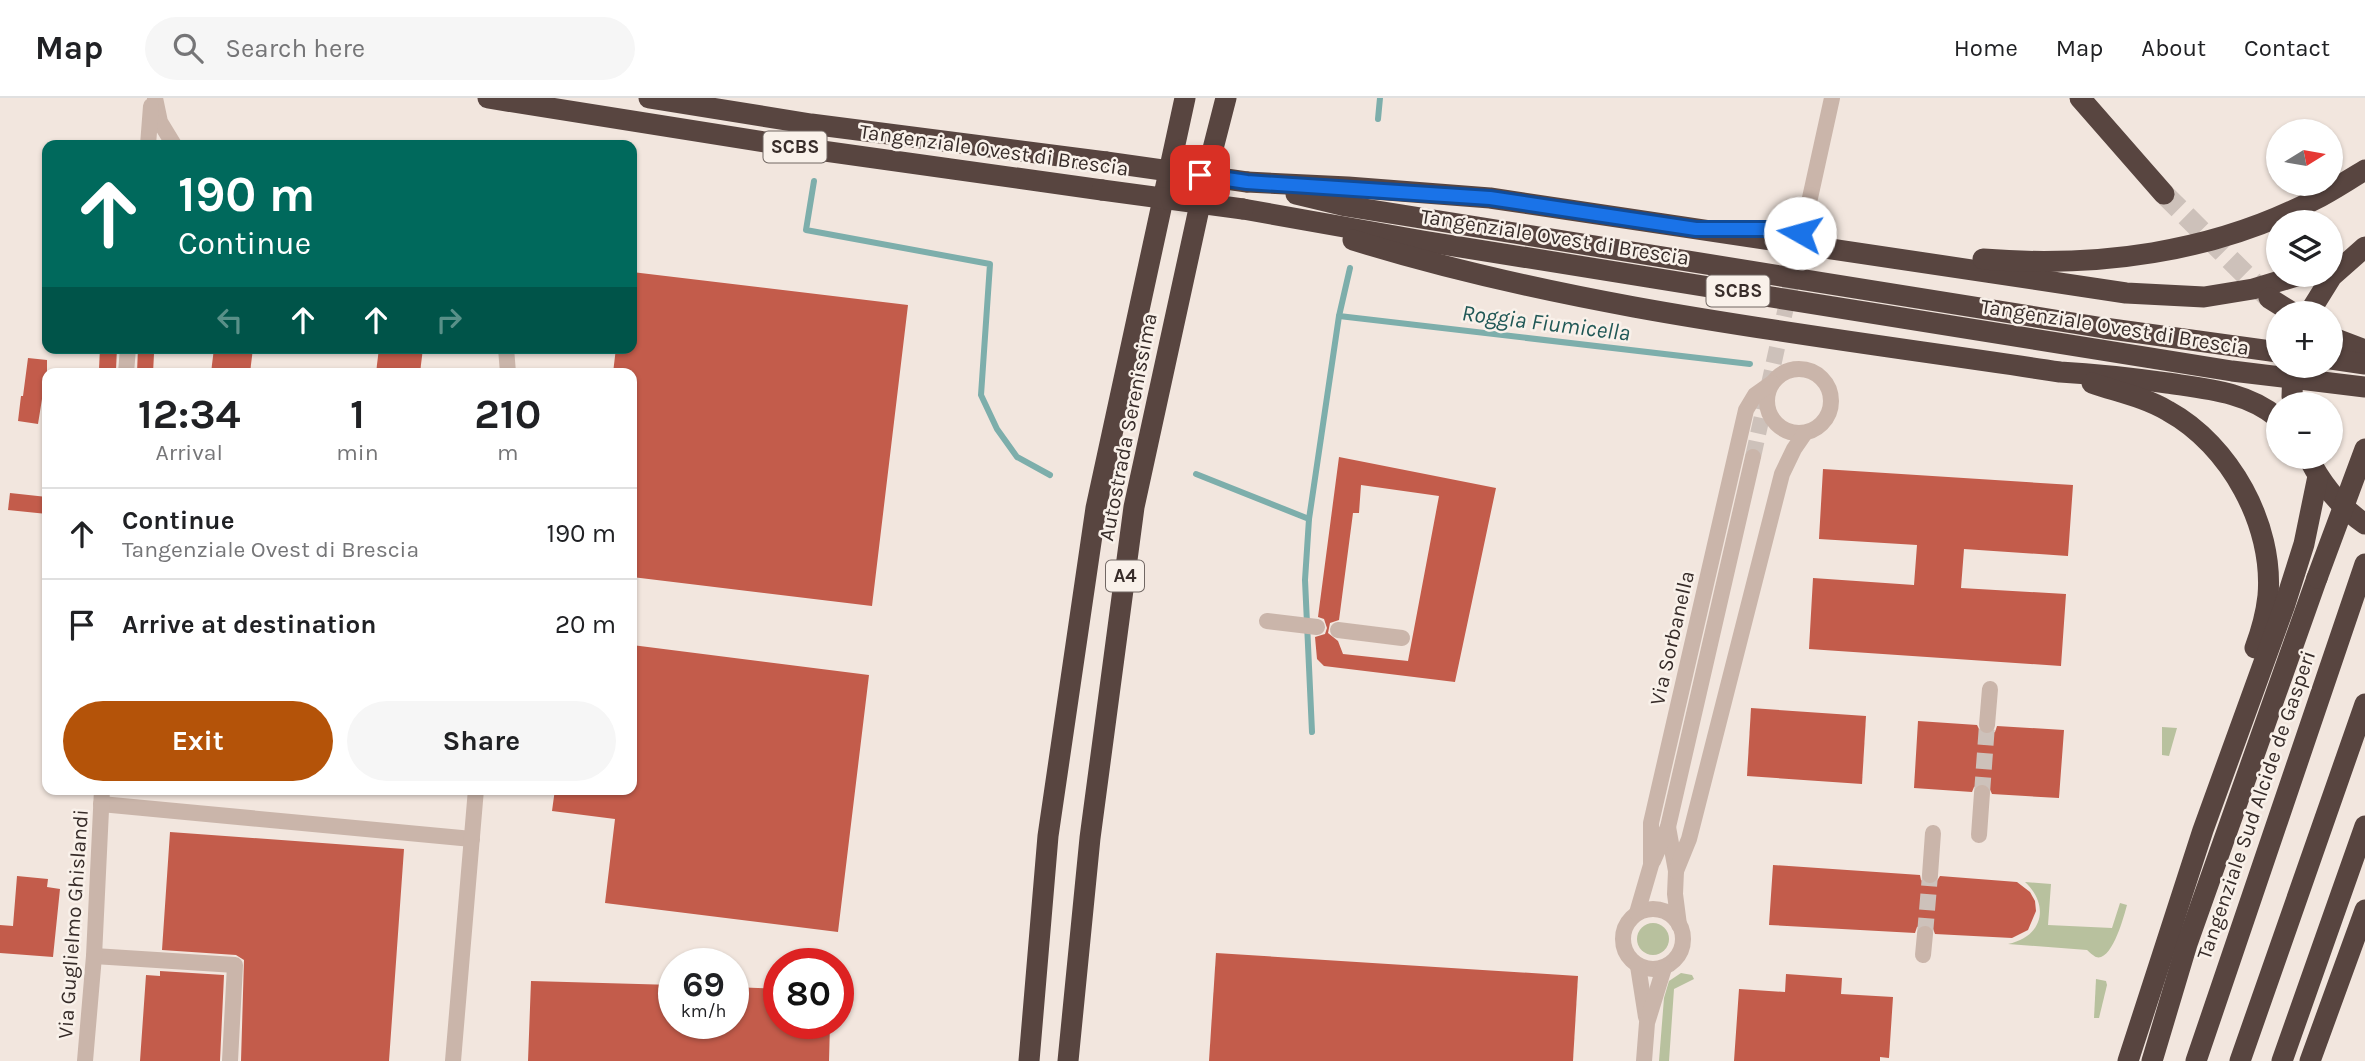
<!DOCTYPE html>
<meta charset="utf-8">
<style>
:root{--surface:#fff;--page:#f6f6f6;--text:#202124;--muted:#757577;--line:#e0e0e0;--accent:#b45309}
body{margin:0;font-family:Karla,sans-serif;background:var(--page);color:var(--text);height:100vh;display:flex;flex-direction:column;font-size:26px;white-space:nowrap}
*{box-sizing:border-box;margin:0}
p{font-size:23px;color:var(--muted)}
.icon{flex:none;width:38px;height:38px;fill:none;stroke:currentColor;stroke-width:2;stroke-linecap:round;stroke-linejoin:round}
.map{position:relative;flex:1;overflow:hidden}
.drawer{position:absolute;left:42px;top:270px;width:595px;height:427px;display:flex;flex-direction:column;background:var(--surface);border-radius:14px;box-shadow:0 2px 5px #0004}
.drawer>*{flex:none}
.banner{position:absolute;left:42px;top:42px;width:595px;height:214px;border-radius:14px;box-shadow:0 2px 5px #0004;background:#00695c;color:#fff;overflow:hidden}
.needle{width:46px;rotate:79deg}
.buttons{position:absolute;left:2266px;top:21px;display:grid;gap:14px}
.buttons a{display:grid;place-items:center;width:77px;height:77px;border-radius:50%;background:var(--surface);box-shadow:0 2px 5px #0004;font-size:35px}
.speed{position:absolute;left:658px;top:850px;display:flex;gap:14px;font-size:35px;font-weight:700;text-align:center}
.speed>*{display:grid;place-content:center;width:91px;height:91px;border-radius:50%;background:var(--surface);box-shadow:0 2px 5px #0004;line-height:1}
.speed small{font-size:18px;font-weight:400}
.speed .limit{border:10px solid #d22;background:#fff;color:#111}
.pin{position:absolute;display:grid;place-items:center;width:60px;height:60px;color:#fff;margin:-30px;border-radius:14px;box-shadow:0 4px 10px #0006}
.me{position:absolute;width:77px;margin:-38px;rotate:277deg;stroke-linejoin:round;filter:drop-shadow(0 0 5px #0008)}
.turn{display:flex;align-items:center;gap:24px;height:147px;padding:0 21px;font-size:32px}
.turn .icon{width:91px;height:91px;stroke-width:2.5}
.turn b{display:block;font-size:49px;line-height:60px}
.lanes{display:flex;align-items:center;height:66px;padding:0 21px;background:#0003;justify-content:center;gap:35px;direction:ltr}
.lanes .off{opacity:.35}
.eta{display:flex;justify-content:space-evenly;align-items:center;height:119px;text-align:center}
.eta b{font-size:42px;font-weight:700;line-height:49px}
.cta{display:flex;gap:14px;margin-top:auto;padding:14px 21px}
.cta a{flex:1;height:80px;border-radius:42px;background:var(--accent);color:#fff;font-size:28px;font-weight:700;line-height:80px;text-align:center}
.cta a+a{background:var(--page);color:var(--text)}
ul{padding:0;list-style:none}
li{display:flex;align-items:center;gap:21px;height:91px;padding:0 21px;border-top:2px solid var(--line)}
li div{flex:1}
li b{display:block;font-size:26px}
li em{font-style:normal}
header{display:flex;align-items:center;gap:42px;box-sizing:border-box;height:98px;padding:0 35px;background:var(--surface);border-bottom:2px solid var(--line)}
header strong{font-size:33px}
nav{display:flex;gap:38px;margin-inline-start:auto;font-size:24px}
.search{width:490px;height:63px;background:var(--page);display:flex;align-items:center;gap:18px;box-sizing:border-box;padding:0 24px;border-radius:38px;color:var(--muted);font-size:26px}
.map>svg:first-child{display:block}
</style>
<header>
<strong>Map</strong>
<div class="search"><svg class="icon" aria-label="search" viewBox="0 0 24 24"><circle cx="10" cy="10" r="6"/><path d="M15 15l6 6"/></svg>Search here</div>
<nav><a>Home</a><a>Map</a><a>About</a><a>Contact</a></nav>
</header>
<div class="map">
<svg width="2365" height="963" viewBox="0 0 2365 963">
<rect width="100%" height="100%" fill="#f2e6de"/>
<g fill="#b8c19e">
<path d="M2162,629L2177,630L2169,658L2162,657Z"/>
<path d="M2025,784L2051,786L2048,827L2112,830L2120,805L2127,807C2124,818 2112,864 2096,859C2095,859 2088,853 2087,852L2008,846C2043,839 2050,807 2025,784Z"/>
<circle cx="1653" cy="841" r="16"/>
<path d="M1681,875L1692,877L1694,881L1674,891L1669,963H1659L1664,900L1669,883Z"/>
<path d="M2096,881L2106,883L2107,887L2099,920H2094Z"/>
</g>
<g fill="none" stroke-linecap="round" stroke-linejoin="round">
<g stroke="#7daeab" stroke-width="6">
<path d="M1378,21L1380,0"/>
<path d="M814,83L806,132L990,166L981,297L997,331L1017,359L1050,377"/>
<path d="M1350,170L1339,218L1750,266"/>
<path d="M1196,376L1309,421L1305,482L1312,634"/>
<path d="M1309,421L1339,218"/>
</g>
</g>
<g fill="#c35c4b" fill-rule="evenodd">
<path d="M632,174L908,207L872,508L632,479V275H613L616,250H632Z"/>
<path d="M100,250H117L116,272L99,271Z"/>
<path d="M138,250H151L150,255L154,256L153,275H137Z"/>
<path d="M214,250H253L250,275H211Z"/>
<path d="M379,250H423L420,275H376Z"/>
<path d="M28,260L47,262V301H42L38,326L18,323L21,298H23Z"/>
<path d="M1339,359L1496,390L1455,584L1324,568L1317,561L1315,539L1325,536L1327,530L1324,521L1318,519ZM1361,387L1439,398L1408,563L1343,556L1338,543L1328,535L1330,525L1339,522L1353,415H1359Z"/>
<path d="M1823,371L2073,387L2068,458L1964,451L1961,490L2066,496L2061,568L1809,551L1813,480L1914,487L1917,447L1819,441Z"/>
<path d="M10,395L47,399V416L8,412Z"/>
<path d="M632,547L869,577L838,834L605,805L615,721L552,713L555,691H632Z"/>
<path d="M1751,610L1866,618L1862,686L1747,678Z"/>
<path d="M1918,623L1977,627L1981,635L1987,637L1995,634L1997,628L2064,632L2059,700L1992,696L1988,687L1982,685L1974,689L1972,694L1914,690Z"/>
<path d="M170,734L404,751L389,963H241L244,862L236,857L162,852Z"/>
<path d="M1773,767L1920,777L1921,782L1929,787L1935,786L1940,778L2017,784L2030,794L2035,803L2036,813L2028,832L2012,840L1935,836L1932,828L1925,826L1917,829L1915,835L1769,827Z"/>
<path d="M17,778L48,781L47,789L60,791L53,859L0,855V827L13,828Z"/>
<path d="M1216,855L1578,878L1573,963H1209Z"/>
<path d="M160,873L224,877L220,963H140L146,877L160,878Z"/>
<path d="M1786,876L1842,880L1841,896L1893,899L1889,960L1880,959V963H1734L1739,891L1785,894Z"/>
<path d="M531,883L674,887V926H733V889L779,891V926H830L829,963H528Z"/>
</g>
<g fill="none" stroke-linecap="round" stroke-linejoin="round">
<g stroke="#cdc1ba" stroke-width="16" stroke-dasharray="16 8" stroke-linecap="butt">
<path d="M1753,359L1808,109"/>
<path d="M1982,695L1987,627"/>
<path d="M1925,836L1930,777"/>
</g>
<path stroke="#cdc1ba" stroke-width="21" stroke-dasharray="21 10" stroke-linecap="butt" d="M2164,96L2269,200"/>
<g stroke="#cab5aa" stroke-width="16">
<path d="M155,0L160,24L174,47"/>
<path d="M148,47L151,8"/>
<path d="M1808,109L1832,0"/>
<path d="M506,250L508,275"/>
<circle cx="1799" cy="303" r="32"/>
<path d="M126,275L128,250"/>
<path d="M1267,523L1317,529"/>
<path d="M1338,532L1402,540"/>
<path d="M1987,627L1990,591"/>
<path d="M101,706L472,741"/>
<path d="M1668,729L1676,773L1675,796L1679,827"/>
<path d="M1979,737L1982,695"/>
<path d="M1653,763L1668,729L1753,359"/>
<path d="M1676,773L1689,741L1782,376L1794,351L1805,335"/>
<path d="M1930,777L1933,735"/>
<circle cx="1653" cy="841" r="30"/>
<path d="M1637,815L1651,767V725L1746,312L1755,297L1772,285"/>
<path d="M1923,857L1925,836"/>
<path d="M94,858L235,867L230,963"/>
<path d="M1638,868L1646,919"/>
<path d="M85,963L94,858L102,691"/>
<path d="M453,963L476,691"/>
<path d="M1644,963L1647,925L1664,870"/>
</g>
<g stroke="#584540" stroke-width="21">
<path d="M488,0L802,50L1102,92"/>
<path d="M649,0L811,26L1106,64"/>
<path d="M2080,0L2164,96"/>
<path d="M1247,84L1348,89L1490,100L2126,195L2204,199L2253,191L2300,177"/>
<path d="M1296,96L1346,108L2104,230L2278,254"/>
<path d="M1243,111L1423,143L2232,273L2365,289"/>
<path d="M1353,142C1582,213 1824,238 2060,274C2096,276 2132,280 2167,285C2207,291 2247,294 2278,320"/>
<path d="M1983,161C2096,170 2213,155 2314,102C2332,93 2348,82 2365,72"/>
<path d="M2269,200L2293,215"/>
<path d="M2309,215L2332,178L2365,149"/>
<path d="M2331,239L2365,252"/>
<path d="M2331,261L2365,266"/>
<path d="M2092,285C2118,294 2144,299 2168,313C2230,347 2274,427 2268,498C2266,516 2261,534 2255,550"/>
<path d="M2308,359C2321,385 2340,409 2365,426"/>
<path d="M1029,963L1048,738L1096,410L1185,0"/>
<path d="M1068,963L1090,740L1134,409L1207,74L1226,0"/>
<path d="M2128,963L2203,732L2284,509L2304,446L2318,378"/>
<path d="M2152,963L2187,846L2317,480"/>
<path d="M2196,963L2365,466"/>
<path d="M2240,963L2365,606"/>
<path d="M2282,963L2365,728"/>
<path d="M2310,963L2365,812"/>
</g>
<g stroke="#584540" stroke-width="21">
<path d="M1106,64L1247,84"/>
<path d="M1102,92L1243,111"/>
<path d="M2292,299L2293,268"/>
<path d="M2317,480L2365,351"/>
</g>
</g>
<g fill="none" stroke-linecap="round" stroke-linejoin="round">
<defs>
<path id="route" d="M1200,77L1247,84L1490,100L1696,131H1774L1800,135"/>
</defs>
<use href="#route" stroke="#114b97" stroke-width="18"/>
<use href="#route" stroke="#1a73e8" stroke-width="12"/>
</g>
<g text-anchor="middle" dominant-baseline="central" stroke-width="5" stroke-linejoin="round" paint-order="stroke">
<g fill="#f9f1ea" stroke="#716763" stroke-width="2">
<rect x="763.5" y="33.5" width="63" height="31" rx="5"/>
<rect x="1706.5" y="177.5" width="63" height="31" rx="5"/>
<rect x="1106" y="462.5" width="38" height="31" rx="5"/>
</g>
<g font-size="19" font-weight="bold" fill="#372c29">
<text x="795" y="49">SCBS</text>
<text x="1738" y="193">SCBS</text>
<text x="1125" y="478">A4</text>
</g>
<g font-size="21" fill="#372c29" stroke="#f9f1ea">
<text transform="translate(994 52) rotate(8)">Tangenziale Ovest di Brescia</text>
<text transform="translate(1555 139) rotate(9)">Tangenziale Ovest di Brescia</text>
<text transform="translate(2115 229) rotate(9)">Tangenziale Ovest di Brescia</text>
<text transform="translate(1128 329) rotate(-79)">Autostrada Serenissima</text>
<text transform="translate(1672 540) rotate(-77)">Via Sorbanella</text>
<text transform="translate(2256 707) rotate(-71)">Tangenziale Sud Alcide de Gasperi</text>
<text transform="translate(73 826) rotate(-86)">Via Guglielmo Ghislandi</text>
</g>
<g font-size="23" font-style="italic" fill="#205856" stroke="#f9f1ea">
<text transform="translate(1546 225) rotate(7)">Roggia Fiumicella</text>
</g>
</g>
</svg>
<div class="buttons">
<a><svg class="needle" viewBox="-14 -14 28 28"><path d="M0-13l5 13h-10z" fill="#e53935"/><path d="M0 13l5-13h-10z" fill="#757577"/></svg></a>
<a><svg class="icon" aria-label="layers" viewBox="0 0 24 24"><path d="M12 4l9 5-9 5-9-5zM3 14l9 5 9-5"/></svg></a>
<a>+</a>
<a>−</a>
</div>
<div class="speed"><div>69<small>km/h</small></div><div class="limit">80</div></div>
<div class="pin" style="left:1200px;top:77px;background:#d93025"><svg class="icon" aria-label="arrive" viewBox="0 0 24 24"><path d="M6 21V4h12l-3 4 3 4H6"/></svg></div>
<svg class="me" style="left:1800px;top:135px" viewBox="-20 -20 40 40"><circle r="19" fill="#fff"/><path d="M0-13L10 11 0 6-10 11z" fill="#1a73e8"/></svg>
<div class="banner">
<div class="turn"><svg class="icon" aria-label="ahead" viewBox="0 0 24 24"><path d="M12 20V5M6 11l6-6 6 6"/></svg><div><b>190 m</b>Continue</div></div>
<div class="lanes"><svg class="icon off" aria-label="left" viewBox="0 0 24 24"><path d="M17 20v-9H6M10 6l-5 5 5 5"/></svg><svg class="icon" aria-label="ahead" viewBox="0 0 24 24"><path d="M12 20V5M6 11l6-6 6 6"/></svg><svg class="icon" aria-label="ahead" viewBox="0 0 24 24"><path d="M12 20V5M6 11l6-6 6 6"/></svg><svg class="icon off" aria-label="right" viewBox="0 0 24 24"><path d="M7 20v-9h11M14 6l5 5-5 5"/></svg></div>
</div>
<section class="drawer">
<div class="eta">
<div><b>12:34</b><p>Arrival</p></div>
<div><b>1</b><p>min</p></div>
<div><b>210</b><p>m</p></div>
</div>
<ul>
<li><svg class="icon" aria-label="ahead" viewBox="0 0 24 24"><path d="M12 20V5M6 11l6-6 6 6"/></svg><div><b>Continue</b><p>Tangenziale Ovest di Brescia</p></div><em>190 m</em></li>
<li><svg class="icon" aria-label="arrive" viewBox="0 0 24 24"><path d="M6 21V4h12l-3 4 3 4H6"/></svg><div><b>Arrive at destination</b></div><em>20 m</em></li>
</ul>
<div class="cta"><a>Exit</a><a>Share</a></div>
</section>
</div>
